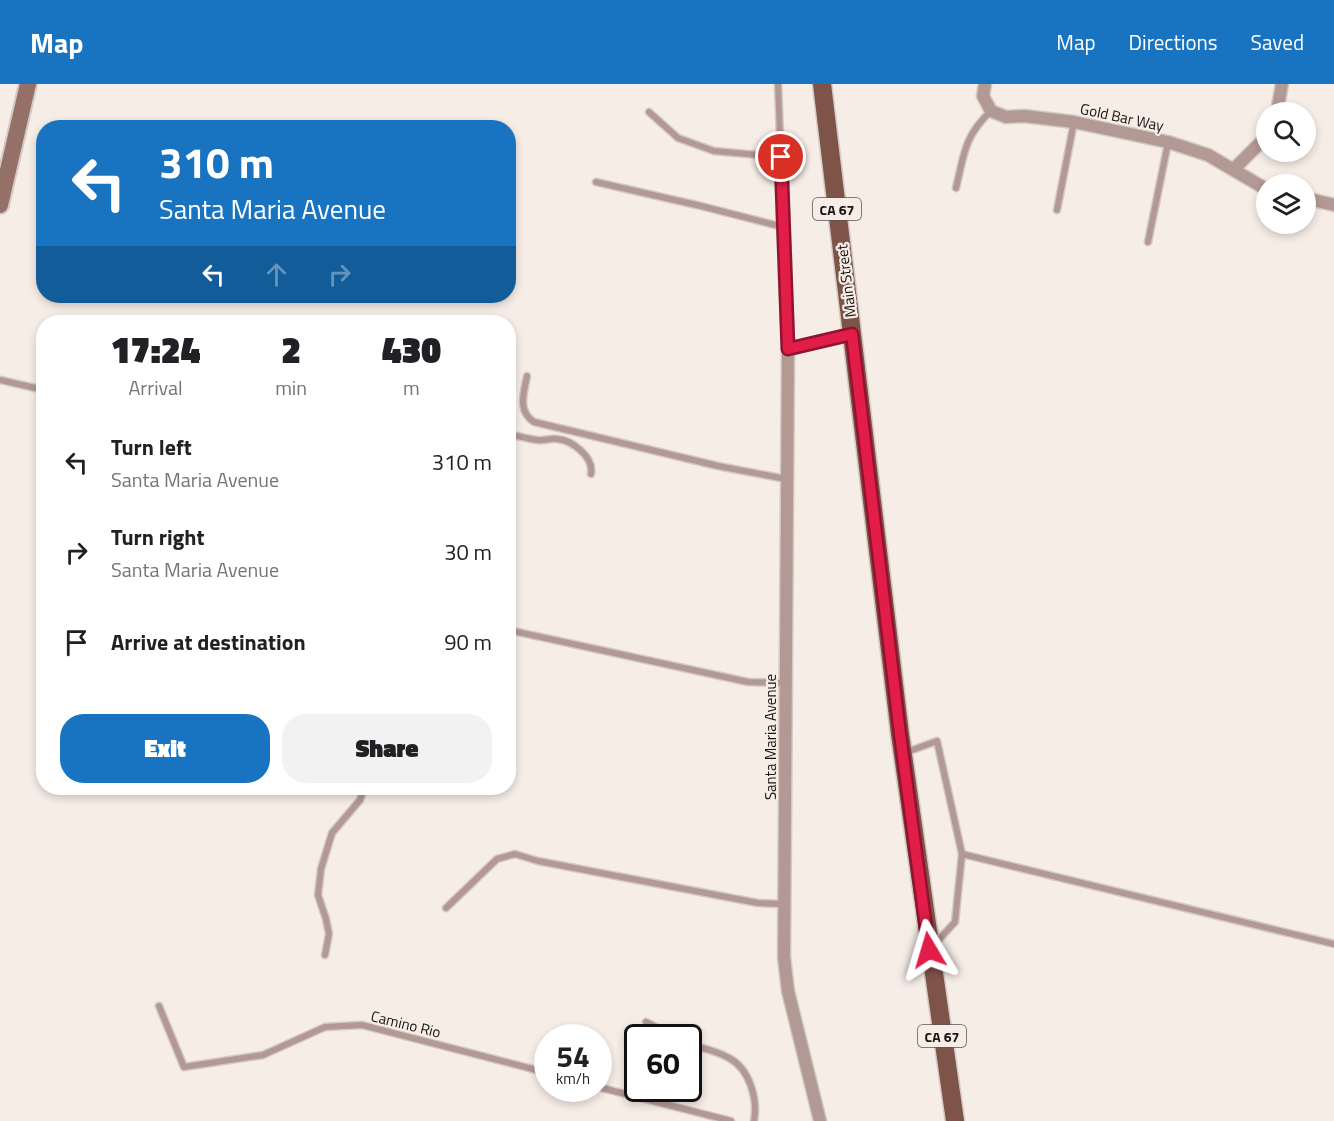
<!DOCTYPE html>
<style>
:root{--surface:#fff;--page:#f2f2f2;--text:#202124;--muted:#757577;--accent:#1874c1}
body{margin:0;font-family:"Titillium Web",sans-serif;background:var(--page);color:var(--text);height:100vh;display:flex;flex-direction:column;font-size:22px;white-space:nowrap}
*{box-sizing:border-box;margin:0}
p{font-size:20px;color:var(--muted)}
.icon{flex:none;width:33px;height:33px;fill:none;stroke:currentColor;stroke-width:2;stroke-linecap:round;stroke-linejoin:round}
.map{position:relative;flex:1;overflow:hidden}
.sheet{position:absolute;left:36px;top:231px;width:480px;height:480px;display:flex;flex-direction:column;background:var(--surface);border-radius:24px;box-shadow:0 3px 9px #0003}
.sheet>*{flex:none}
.banner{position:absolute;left:36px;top:36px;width:480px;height:183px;border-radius:24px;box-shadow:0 3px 9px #0003;background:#1874c1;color:#fff;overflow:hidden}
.tools{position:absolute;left:1256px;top:18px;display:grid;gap:12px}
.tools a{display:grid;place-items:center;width:60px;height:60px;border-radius:50%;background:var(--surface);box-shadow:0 3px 9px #0003;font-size:30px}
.speed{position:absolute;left:534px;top:940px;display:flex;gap:12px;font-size:30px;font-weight:700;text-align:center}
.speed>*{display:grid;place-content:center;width:78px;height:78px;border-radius:50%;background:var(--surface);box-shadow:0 3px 9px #0003;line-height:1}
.speed small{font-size:15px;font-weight:400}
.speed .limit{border:3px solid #111;border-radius:9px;background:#fff;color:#111}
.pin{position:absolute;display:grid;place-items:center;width:51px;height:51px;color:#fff;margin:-26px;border:3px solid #fff;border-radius:50%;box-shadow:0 2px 6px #0007}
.me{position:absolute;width:66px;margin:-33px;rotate:353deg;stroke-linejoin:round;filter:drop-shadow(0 0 4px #0008)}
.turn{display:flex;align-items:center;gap:21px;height:126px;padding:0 24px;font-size:27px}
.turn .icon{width:78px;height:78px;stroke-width:2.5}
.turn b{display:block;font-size:42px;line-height:51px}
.lanes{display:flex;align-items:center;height:57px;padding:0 24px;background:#0003;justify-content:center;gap:30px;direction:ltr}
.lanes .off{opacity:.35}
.eta{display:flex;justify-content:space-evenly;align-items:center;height:102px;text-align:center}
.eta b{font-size:36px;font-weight:800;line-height:42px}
.button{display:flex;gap:12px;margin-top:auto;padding:12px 24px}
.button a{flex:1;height:69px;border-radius:24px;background:var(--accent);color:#fff;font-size:24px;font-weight:800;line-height:69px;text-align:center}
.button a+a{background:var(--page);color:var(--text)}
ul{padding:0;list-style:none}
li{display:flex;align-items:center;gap:18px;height:90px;padding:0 24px}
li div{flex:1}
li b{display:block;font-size:22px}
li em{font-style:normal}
header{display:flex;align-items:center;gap:36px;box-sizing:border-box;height:84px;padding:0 30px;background:var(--accent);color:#fff}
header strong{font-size:28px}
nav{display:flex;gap:33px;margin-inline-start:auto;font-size:21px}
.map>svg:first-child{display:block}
</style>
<header>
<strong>Map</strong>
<nav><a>Map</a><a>Directions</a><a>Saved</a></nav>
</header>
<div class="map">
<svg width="1334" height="1037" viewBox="0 0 1334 1037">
<rect width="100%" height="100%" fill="#f7ede7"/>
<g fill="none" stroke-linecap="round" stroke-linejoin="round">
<defs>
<g id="lane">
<path d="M778,0L783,128"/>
<path d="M649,28L678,54L714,67L781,73"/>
<path d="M596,98L701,122L783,143"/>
<path d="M956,104C964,71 964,52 991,27"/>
<path d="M1057,126L1074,38"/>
<path d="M1148,158L1168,59"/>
<path d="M527,292C524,309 517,327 534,338L718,382L786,395"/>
<path d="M0,296L44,306"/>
<path d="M508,350C518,352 528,355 537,356C544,357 550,354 557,355C572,356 594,373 591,390"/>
<path d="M508,546L748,598L786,599"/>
<path d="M904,669L937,657L962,770L955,838L933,862"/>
<path d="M962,770L1334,860"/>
<path d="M446,824L497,775L515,770L538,777L758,819L784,820"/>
<path d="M325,871L329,850L326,835L318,811L321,785L332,749L360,716L364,704"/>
<path d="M159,922L184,983L263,971L325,943L362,941L548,989"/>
<path d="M646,938L677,954"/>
<path d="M688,960C702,964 717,967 729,974C750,985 758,1016 754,1037"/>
<path d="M598,1003L731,1037"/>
</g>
<g id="street">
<path d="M985,0L983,12L991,27L1006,33L1024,32L1074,38L1168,58L1208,71L1266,105"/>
<path d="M1277,28L1282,0"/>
<path d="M1234,85L1266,53"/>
<path d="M1305,114L1334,121"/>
<path d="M783,128L788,265L784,873L788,907L820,1037"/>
<path d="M788,265L852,250"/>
</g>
<path id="secondary" d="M0,121L28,0"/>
<path id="primary" d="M822,0L900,650L955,1037"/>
</defs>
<use href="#lane" stroke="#d3cac5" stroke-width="9"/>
<use href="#street" stroke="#d3cac5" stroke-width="15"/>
<use href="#secondary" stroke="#d3cac5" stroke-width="20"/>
<use href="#primary" stroke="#d3cac5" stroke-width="21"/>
<use href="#lane" stroke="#b39993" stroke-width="6"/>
<use href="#street" stroke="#b39993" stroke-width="12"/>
<use href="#secondary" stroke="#947067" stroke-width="16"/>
<use href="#primary" stroke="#7e5348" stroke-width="18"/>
</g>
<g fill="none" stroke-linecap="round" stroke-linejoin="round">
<defs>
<path id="route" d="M781,73L788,265L852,250L900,650L929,866"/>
</defs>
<use href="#route" stroke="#92132f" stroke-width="15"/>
<use href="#route" stroke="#e11d48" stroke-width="10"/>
</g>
<g text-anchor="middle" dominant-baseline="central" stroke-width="4.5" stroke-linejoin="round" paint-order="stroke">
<g fill="#f7ede7" stroke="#5a5552" stroke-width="1.5">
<rect x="813" y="114" width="48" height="22" rx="4.5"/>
<rect x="918" y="941" width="48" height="22" rx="4.5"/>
</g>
<g font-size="14" font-weight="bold" fill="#171412">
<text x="837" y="125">CA 67</text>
<text x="942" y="952">CA 67</text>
</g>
<g font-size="15" fill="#171412" stroke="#f7ede7">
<text transform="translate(1122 33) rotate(12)">Gold Bar Way</text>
<text transform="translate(846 197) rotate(-97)">Main Street</text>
<text transform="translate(770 653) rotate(-90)">Santa Maria Avenue</text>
<text transform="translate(406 940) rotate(14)">Camino Rio</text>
</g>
</g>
</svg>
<div class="tools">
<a><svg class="icon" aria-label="search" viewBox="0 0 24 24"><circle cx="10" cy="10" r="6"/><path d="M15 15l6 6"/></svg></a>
<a><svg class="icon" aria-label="layers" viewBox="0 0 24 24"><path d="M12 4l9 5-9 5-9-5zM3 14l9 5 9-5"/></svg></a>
</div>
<div class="speed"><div>54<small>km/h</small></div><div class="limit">60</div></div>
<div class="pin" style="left:781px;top:73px;background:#d93025"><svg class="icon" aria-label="arrive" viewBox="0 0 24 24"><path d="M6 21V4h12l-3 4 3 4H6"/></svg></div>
<svg class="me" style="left:929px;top:866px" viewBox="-20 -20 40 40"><path d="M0-17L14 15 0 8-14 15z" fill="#e11d48" stroke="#fff" stroke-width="4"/></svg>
<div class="banner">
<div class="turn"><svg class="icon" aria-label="left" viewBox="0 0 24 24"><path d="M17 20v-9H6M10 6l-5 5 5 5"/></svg><div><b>310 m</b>Santa Maria Avenue</div></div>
<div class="lanes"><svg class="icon" aria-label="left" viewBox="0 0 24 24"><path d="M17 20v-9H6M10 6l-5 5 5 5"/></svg><svg class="icon off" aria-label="ahead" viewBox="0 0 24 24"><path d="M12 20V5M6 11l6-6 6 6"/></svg><svg class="icon off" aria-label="right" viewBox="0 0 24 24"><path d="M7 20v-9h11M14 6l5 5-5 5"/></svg></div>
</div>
<section class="sheet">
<div class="eta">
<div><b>17:24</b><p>Arrival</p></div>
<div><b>2</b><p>min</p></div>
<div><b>430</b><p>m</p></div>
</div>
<ul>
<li><svg class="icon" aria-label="left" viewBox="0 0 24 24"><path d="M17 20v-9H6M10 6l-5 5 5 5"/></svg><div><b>Turn left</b><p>Santa Maria Avenue</p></div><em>310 m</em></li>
<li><svg class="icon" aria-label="right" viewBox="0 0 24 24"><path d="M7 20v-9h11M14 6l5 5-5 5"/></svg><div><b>Turn right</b><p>Santa Maria Avenue</p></div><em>30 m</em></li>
<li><svg class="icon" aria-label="arrive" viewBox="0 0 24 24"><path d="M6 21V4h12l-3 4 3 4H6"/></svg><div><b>Arrive at destination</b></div><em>90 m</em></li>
</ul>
<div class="button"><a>Exit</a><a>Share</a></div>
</section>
</div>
